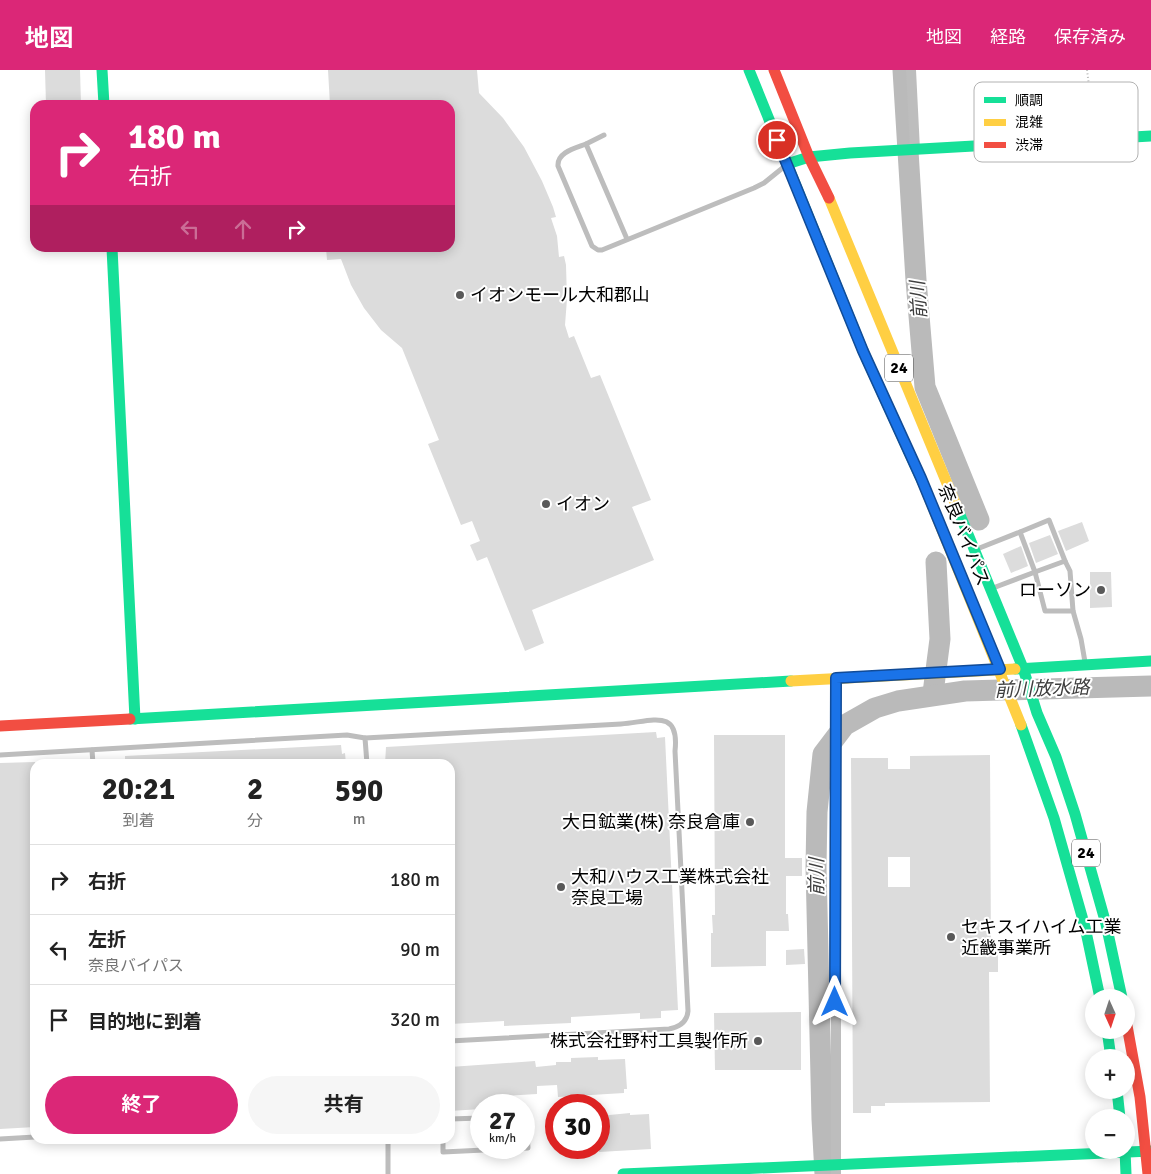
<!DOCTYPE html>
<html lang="ja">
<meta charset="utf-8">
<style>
:root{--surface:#fff;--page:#f6f6f6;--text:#222;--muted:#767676;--line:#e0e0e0;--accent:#db2777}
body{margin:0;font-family:Signika,"Noto Sans JP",sans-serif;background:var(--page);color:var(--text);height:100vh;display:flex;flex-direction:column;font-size:19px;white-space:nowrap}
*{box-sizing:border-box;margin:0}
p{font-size:16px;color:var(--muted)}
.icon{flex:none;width:28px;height:28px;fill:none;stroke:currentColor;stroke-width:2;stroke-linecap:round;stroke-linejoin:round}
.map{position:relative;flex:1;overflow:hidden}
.side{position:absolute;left:30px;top:689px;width:425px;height:385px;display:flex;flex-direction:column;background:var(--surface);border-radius:15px;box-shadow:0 2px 12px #0003}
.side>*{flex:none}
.top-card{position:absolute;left:30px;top:30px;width:425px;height:152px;border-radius:15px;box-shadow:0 2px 12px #0003;background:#db2777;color:#fff;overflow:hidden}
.needle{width:32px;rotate:177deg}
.controls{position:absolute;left:1085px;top:919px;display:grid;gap:10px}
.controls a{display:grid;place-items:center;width:50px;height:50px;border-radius:50%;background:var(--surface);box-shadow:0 2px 12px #0003;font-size:25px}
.speed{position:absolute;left:470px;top:1024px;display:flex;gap:10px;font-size:25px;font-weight:700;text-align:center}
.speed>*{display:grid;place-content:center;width:65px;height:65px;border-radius:50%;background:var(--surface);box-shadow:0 2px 12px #0003;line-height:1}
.speed small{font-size:12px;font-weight:400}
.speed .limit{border:8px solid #d22;background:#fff;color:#111}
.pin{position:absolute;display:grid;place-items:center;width:42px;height:42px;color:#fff;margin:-21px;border:2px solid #fff;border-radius:50%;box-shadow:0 1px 5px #0007}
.me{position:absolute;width:55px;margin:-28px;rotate:0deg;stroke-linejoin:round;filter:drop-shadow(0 0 4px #0008)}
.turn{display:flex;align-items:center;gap:18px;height:105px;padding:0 15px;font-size:22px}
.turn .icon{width:65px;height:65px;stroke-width:2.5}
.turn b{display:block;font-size:35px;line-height:42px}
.lanes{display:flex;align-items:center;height:48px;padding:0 15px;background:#0003;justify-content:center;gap:25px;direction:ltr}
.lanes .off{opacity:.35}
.eta{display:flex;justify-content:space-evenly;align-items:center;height:85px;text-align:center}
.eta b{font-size:30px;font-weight:700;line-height:35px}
.cta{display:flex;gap:10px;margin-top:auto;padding:10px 15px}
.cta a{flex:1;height:58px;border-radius:30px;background:var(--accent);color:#fff;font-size:20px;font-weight:700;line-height:58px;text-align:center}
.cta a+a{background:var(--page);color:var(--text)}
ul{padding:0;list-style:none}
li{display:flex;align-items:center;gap:15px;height:70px;padding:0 15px;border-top:1px solid var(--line)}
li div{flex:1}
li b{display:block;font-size:19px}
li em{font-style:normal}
header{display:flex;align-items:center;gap:30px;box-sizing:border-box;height:70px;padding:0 25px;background:var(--accent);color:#fff}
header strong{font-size:24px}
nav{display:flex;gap:28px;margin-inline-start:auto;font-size:18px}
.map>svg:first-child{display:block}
</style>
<header>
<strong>地図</strong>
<nav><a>地図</a><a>経路</a><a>保存済み</a></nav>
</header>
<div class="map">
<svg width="1151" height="1104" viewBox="0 0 1151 1104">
<rect width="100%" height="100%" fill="#fff"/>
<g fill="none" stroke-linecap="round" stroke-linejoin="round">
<g stroke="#bababa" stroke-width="21">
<path d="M903,0L916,210L925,317L979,450"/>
<path d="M933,623L940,569L936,492"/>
<path d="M825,1104L822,1049L816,797L817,742L823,684L845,655L875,638L898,631L965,621L1151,616"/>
</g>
</g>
<g fill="#dcdcdc" fill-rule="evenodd">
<path d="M45,0H80L81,35H46Z"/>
<path d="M328,0H477L479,23L503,48L524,77L542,111L553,137L556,147L551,148L557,166L559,187L564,186L566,195L567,229L565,255L569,268L574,266L591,308L600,305L651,430L632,437L654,490L532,540L544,573L525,581L487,487L477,491L470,475L480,471L472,451L461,455L428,374L439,370L402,278L381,260L364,238L351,215L341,189L327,190L326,178H450V35H330Z"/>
<path d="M1082,452L1089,471L1066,481L1058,461Z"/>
<path d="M1050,465L1058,484L1036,493L1029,473Z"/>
<path d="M1021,476L1028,496L1011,503L1003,484Z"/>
<path d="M1090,502H1111L1112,537L1090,538Z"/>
<path d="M656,662L657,668L665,667L678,940L661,941V948L640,949V943L571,947V953L504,956V951L450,954V694H385L386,677Z"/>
<path d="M714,665H785V788H802V806H786V844H788L789,861H766V896L711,897V863H713L712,845H715Z"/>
<path d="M341,675L342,684L345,683L346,694H125V686Z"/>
<path d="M990,685L991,885H998V902H989L990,1032L885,1033V1036H871V1043H853L851,688H888V699H910V686ZM888,787H910V817H888Z"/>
<path d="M35,692V1057L0,1059V693Z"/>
<path d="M804,879L805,894L786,895V880Z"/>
<path d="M801,942V1000H715L714,943Z"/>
<path d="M598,987V990L625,989L627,1019H624V1023L558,1027L557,1015L537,1016V1024L488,1027V1035H481V1039L450,1041V997L535,991L536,997L556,995V992H571V988Z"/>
<path d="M630,1043V1045L649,1044L651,1079L599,1082V1046Z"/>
</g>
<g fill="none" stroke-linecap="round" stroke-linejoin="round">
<path stroke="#b8b8b8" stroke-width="2" stroke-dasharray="1 2.5" stroke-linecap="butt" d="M1087,0L1094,55"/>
<g stroke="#bdbdbd" stroke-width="5">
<path d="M586,74L604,65"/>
<path d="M627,169L586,74C576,78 557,82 558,96L592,176L598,180H602L754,118L764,113L785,96"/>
<path d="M1020,462L1049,450L1065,491"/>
<path d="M977,479L1020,462L1035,502L1065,491L1070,501L1073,541"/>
<path d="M993,518L1035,502L1045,541H1073L1081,569L1085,592"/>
<path d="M92,680L93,694"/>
<path d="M0,685L347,665L365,668"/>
<path d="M367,694L365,668L621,654C650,652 680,637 675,681L688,941C687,952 680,957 669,959L450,971"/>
<path d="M450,1049L481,1048"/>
<path d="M0,1069L35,1067"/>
<path d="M388,1069V1104"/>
<path d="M443,1069V1082L528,1078L526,1045H524"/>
</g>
<g stroke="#bdbdbd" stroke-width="10">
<path d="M911,0L915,80"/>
<path d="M836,608V1104"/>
</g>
<g stroke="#16e098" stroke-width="11">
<path d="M102,0L104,35"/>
<path d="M749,0L863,281L923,413"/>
<path d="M787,94L809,87L850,83L1151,66"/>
<path d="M112,178L135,649"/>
<path d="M958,440L1023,598L1037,643L1056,687L1075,744L1106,854L1122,928"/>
<path d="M1015,599L1151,591"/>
<path d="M130,649L791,611"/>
<path d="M1021,655L1054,748L1085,857L1100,928"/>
<path d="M1107,960L1111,988"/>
<path d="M1117,1020L1120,1048"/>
<path d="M1125,1080L1126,1104"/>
<path d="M623,1104L1151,1081"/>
</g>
<g stroke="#ffcf43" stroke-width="11">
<path d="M829,128L958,440"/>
<path d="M923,413L1021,655"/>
<path d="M791,611L1015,599"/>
</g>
<g stroke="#f24e42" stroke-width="11">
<path d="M774,0L809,87L829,128"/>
<path d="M0,656L130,649"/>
<path d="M1126,950L1140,1027L1148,1104"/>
</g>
</g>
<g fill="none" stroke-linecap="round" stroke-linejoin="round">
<defs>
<path id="route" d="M777,70L863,281L921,408L1000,599L836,608L835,932"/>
</defs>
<use href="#route" stroke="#114b97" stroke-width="12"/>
<use href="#route" stroke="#1a73e8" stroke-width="9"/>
</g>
<g fill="#595959" stroke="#fff" stroke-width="2">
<circle cx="460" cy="225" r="5"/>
<circle cx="546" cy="434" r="5"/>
<circle cx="1101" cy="520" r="5"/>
<circle cx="750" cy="752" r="5"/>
<circle cx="561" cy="817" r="5"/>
<circle cx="951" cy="867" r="5"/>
<circle cx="758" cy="971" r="5"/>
</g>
<g text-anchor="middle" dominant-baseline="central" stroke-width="4" stroke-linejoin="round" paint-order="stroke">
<g fill="#fff" stroke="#4c4c4c" stroke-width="1">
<rect x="885" y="284.5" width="28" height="27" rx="4"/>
<rect x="1072" y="769.5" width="28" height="27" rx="4"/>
</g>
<g font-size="16" font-weight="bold" fill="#000">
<text x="899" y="298">24</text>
<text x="1086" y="783">24</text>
</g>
<g font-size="18" fill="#000" stroke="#fff" text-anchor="start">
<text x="470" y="225">イオンモール大和郡山</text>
<text x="556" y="434">イオン</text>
<text x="1091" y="520" text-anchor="end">ローソン</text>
<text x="740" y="752" text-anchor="end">大日鉱業(株) 奈良倉庫</text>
<text x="571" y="807">大和ハウス工業株式会社<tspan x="571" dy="21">奈良工場</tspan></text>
<text x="961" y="857">セキスイハイム工業<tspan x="961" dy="21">近畿事業所</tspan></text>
<text x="748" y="971" text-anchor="end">株式会社野村工具製作所</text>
</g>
<g font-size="18" fill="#000" stroke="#fff">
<text transform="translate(964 465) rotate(68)">奈良バイパス</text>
</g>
<g font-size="19" font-style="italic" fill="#3e3e3e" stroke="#fff">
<text transform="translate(919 230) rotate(-94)">前川</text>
<text transform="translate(1042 619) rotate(-2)">前川放水路</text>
<text transform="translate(817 807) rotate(-90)">前川</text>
</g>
</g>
<rect x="974" y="12" width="164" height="80" rx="8" fill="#fff" stroke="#b2b2b2" stroke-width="1"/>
<rect x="984" y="27" width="22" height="6" fill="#16e098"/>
<rect x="984" y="49" width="22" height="7" fill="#ffcf43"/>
<rect x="984" y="72" width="22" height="6" fill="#f24e42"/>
<g font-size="14" fill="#000">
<text x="1015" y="35">順調</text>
<text x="1015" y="57">混雑</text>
<text x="1015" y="80">渋滞</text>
</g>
</svg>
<div class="controls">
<a><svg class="needle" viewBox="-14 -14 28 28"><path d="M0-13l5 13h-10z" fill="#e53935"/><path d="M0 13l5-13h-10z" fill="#767676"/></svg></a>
<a>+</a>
<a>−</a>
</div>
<div class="speed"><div>27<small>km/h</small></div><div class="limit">30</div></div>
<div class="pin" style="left:777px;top:70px;background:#d93025"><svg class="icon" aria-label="arrive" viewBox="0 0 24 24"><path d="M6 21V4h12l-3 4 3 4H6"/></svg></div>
<svg class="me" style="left:835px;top:932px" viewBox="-20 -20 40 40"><path d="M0-17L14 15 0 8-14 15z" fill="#1a73e8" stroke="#fff" stroke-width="4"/></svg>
<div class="top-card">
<div class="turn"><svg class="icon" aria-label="right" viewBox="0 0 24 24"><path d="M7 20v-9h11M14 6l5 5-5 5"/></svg><div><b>180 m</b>右折</div></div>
<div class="lanes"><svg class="icon off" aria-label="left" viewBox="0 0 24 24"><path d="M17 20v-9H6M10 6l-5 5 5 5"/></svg><svg class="icon off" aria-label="ahead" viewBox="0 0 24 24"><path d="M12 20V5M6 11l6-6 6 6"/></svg><svg class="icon" aria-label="right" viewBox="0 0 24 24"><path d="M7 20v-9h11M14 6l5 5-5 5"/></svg></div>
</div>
<section class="side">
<div class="eta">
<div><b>20:21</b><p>到着</p></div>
<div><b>2</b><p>分</p></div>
<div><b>590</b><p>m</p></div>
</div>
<ul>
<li><svg class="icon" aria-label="right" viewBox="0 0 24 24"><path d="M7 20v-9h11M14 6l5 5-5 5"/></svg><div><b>右折</b></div><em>180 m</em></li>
<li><svg class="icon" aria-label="left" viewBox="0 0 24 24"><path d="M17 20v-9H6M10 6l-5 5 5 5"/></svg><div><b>左折</b><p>奈良バイパス</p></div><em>90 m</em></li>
<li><svg class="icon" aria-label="arrive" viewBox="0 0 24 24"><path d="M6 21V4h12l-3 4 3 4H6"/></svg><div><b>目的地に到着</b></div><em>320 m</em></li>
</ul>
<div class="cta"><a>終了</a><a>共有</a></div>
</section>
</div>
